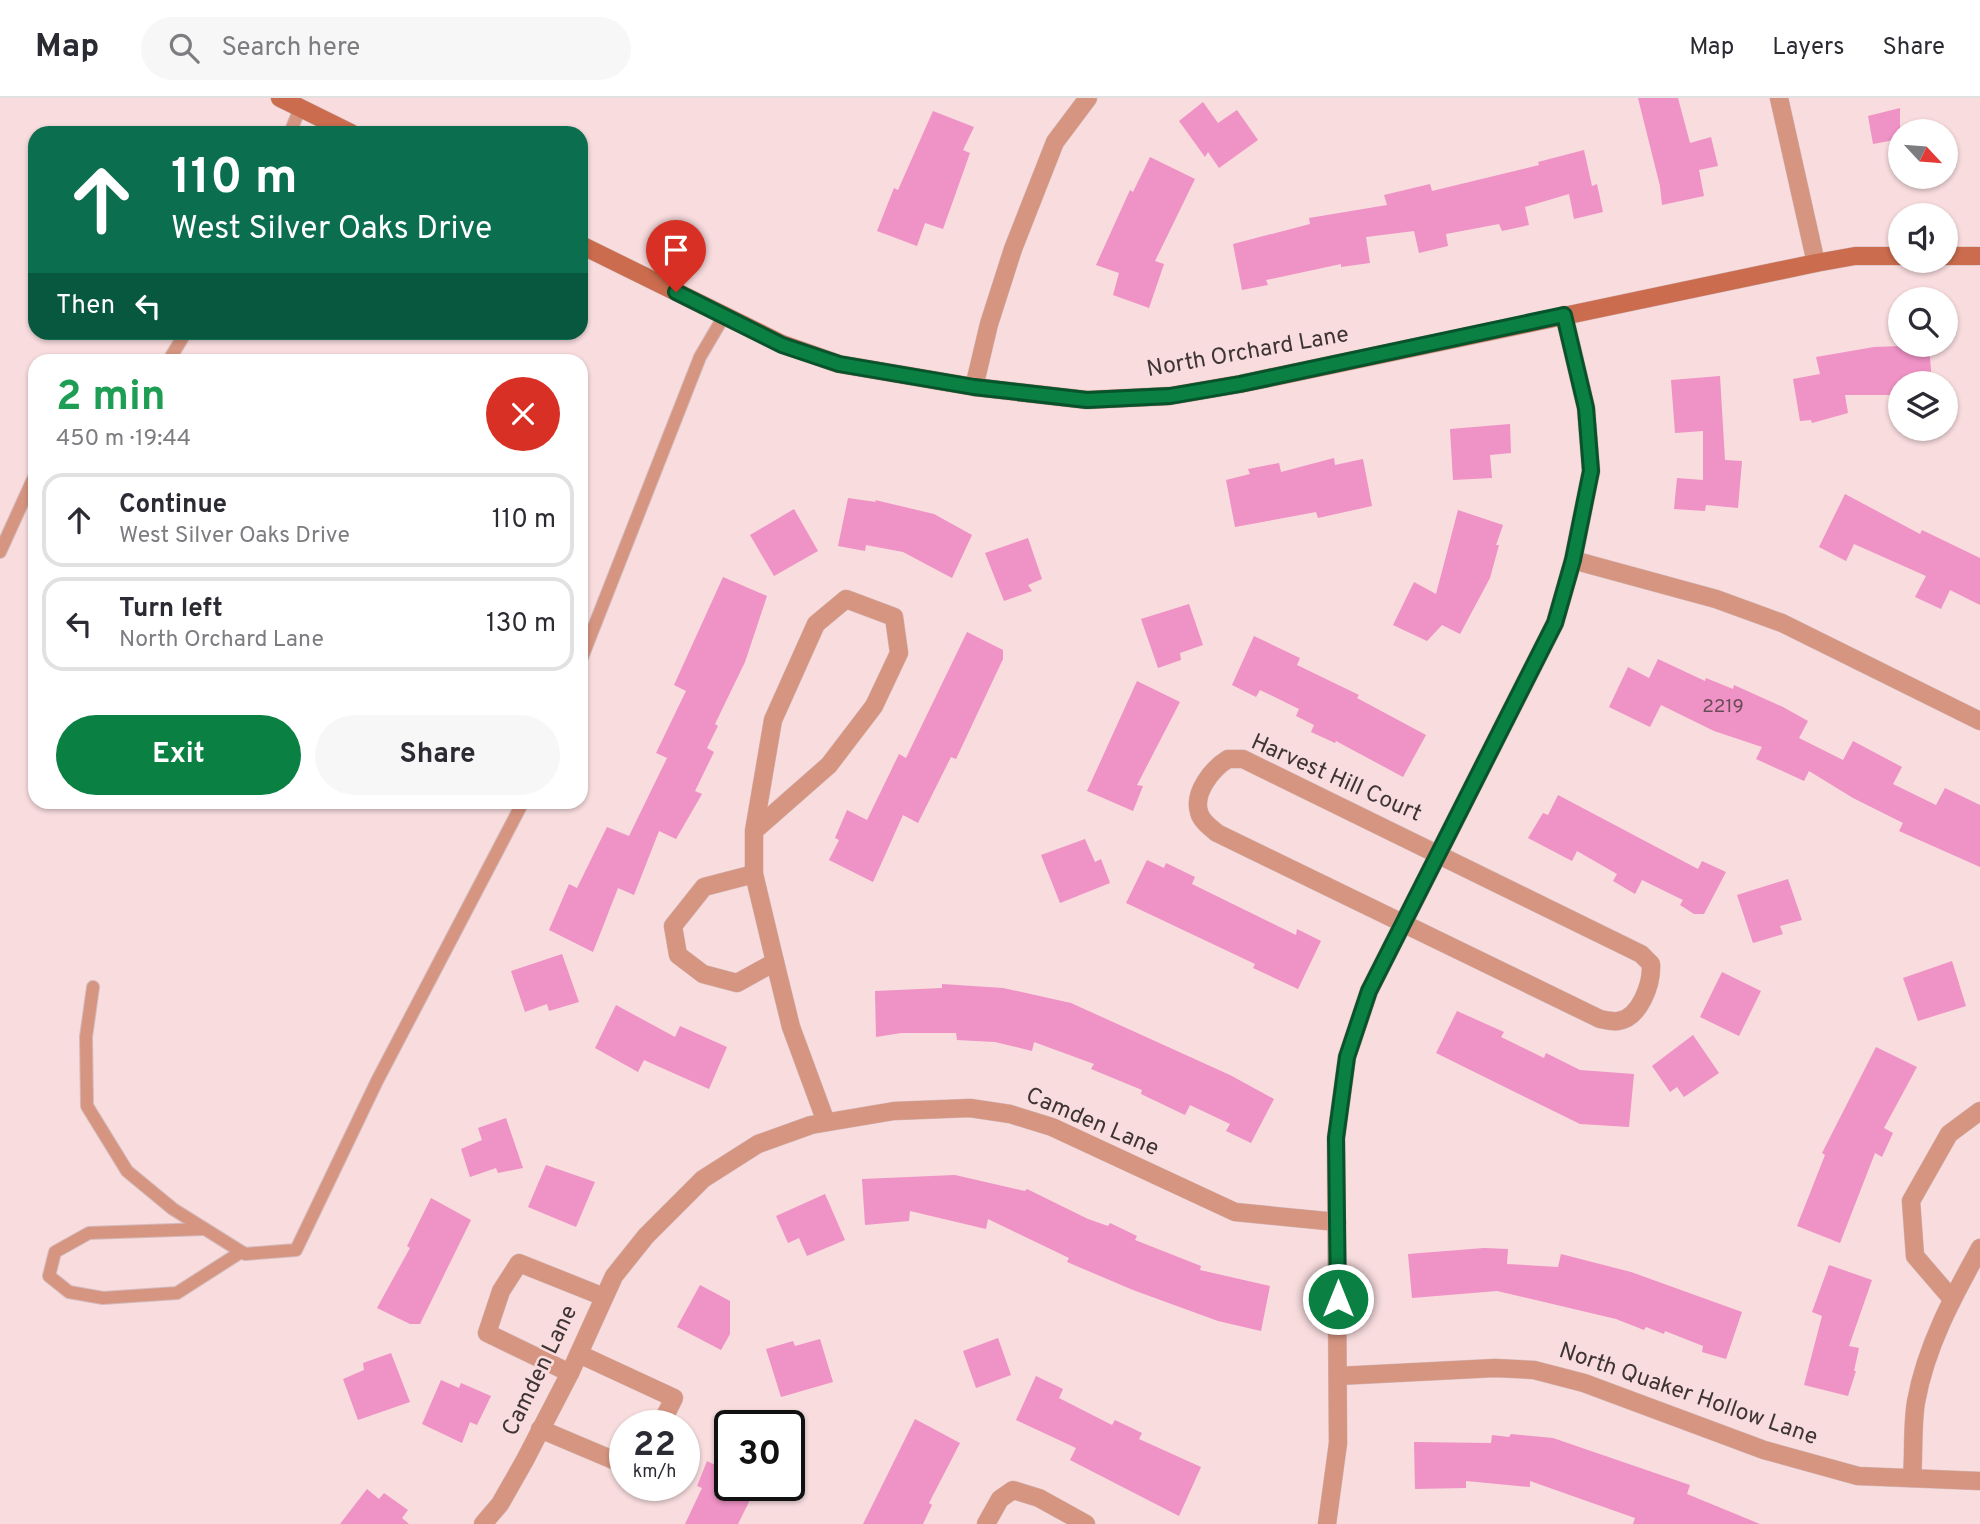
<!DOCTYPE html>
<meta charset="utf-8">
<style>
:root{--surface:#fff;--page:#f7f7f7;--text:#2b2b33;--muted:#7c7c81;--line:#e1e1e2;--accent:#0b8043}
body{margin:0;font-family:Overpass,sans-serif;background:var(--page);color:var(--text);height:100vh;display:flex;flex-direction:column;font-size:26px;white-space:nowrap}
*{box-sizing:border-box;margin:0}
p{font-size:23px;color:var(--muted)}
.icon{flex:none;width:38px;height:38px;fill:none;stroke:currentColor;stroke-width:2;stroke-linecap:round;stroke-linejoin:round}
.map{position:relative;flex:1;overflow:hidden}
.side{position:absolute;left:28px;top:256px;width:560px;height:455px;display:flex;flex-direction:column;background:var(--surface);border-radius:21px;box-shadow:0 2px 5px #0004}
.side>*{flex:none}
.hud{position:absolute;left:28px;top:28px;width:560px;height:214px;border-radius:21px;box-shadow:0 2px 5px #0004;background:#0b6e4f;color:#fff;overflow:hidden}
.needle{width:46px;rotate:116deg}
.tools{position:absolute;left:1888px;top:21px;display:grid;gap:14px}
.tools a{display:grid;place-items:center;width:70px;height:70px;border-radius:50%;background:var(--surface);box-shadow:0 2px 5px #0004;font-size:35px}
.speed{position:absolute;left:609px;top:1312px;display:flex;gap:14px;font-size:35px;font-weight:700;text-align:center}
.speed>*{display:grid;place-content:center;width:91px;height:91px;border-radius:50%;background:var(--surface);box-shadow:0 2px 5px #0004;line-height:1}
.speed small{font-size:18px;font-weight:400}
.speed .limit{border:4px solid #111;border-radius:10px;background:#fff;color:#111}
.pin{position:absolute;display:grid;place-items:center;width:60px;height:60px;color:#fff;margin:-72px -30px;border-radius:50% 50% 50% 0;rotate:-45deg;box-shadow:0 0 7px #0007}
.pin .icon{rotate:45deg}
.me{position:absolute;width:77px;margin:-38px;rotate:0deg;stroke-linejoin:round;filter:drop-shadow(0 0 5px #0008)}
.turn{display:flex;align-items:center;gap:24px;height:147px;padding:0 28px;font-size:32px}
.turn .icon{width:91px;height:91px;stroke-width:2.5}
.turn b{display:block;font-size:49px;line-height:60px}
.then{display:flex;align-items:center;height:66px;padding:0 28px;background:#0003;gap:14px;font-size:26px}
.round{display:grid;place-items:center;flex:none;width:74px;height:74px;border-radius:37px;background:var(--page)}
.head{display:flex;align-items:center;justify-content:space-between;height:119px;padding:0 28px}
h1{font-size:42px;font-weight:700;line-height:52px;color:#1e9e55}
.cta{display:flex;gap:14px;margin-top:auto;padding:14px 28px}
.cta a{flex:1;height:80px;border-radius:42px;background:var(--accent);color:#fff;font-size:28px;font-weight:700;line-height:80px;text-align:center}
.cta a+a{background:var(--page);color:var(--text)}
ul{padding:0;list-style:none}
li{display:flex;align-items:center;gap:21px;height:94px;margin:0 14px 10px;padding:0 14px;border:4px solid var(--line);border-radius:21px}
li div{flex:1}
li b{display:block;font-size:26px}
li em{font-style:normal}
header{display:flex;align-items:center;gap:42px;box-sizing:border-box;height:98px;padding:0 35px;background:var(--surface);border-bottom:2px solid var(--line)}
header strong{font-size:33px}
nav{display:flex;gap:38px;margin-inline-start:auto;font-size:24px}
.search{width:490px;height:63px;background:var(--page);display:flex;align-items:center;gap:18px;box-sizing:border-box;padding:0 24px;border-radius:38px;color:var(--muted);font-size:26px}
.map>svg:first-child{display:block}
</style>
<header>
<strong>Map</strong>
<div class="search"><svg class="icon" aria-label="search" viewBox="0 0 24 24"><circle cx="10" cy="10" r="6"/><path d="M15 15l6 6"/></svg>Search here</div>
<nav><a>Map</a><a>Layers</a><a>Share</a></nav>
</header>
<div class="map">
<svg width="1980" height="1426" viewBox="0 0 1980 1426">
<rect width="100%" height="100%" fill="#f8dcde"/>
<g fill="#ef92c5">
<path d="M1638,0H1678L1690,45L1711,39L1718,68L1699,72L1704,98L1662,107L1660,88Z"/>
<path d="M1203,4L1218,25L1237,12L1258,42L1219,70L1208,54L1205,59L1179,23Z"/>
<path d="M1900,10V41L1873,46L1868,18Z"/>
<path d="M933,13L974,29L963,52L970,55L943,131L925,125L917,148L877,133L894,90L898,92Z"/>
<path d="M1584,52L1592,88L1597,86L1603,114L1574,121L1569,96L1525,109L1529,127L1502,133L1499,126L1446,136L1448,148L1419,155L1414,133L1366,139L1370,165L1341,169V166L1266,182L1268,187L1242,192L1233,146L1310,126L1309,120L1387,107L1384,97L1430,86L1432,93L1539,67L1538,64Z"/>
<path d="M1150,59L1195,81L1155,163L1164,166L1149,210L1113,197L1119,175L1096,167L1130,92L1133,94Z"/>
<path d="M1929,247L1932,285H1900V297H1845L1848,315L1812,325L1811,322L1800,323L1793,281L1820,276L1816,259L1874,249Z"/>
<path d="M1720,278L1725,362L1742,363L1738,410L1706,407L1705,413L1674,411L1677,380L1703,382V333L1675,335L1671,282Z"/>
<path d="M1510,326L1511,355L1490,357L1492,380L1453,382L1450,331Z"/>
<path d="M1334,360L1335,367L1363,361L1372,408L1318,420L1316,414L1235,429L1226,382L1250,376L1248,371L1279,365L1281,374Z"/>
<path d="M1845,396L1920,436L1922,432L1980,460V507L1950,492L1941,511L1915,499L1926,478L1854,446L1846,463L1819,449Z"/>
<path d="M848,400L876,404L875,402L934,416L972,437L952,480L903,454L866,447L865,453L838,448Z"/>
<path d="M794,411L818,453L774,478L750,437Z"/>
<path d="M1458,412L1503,427L1496,447H1499L1490,480L1460,536L1442,527L1427,543L1393,527L1414,484L1436,496Z"/>
<path d="M1028,440L1042,481L1028,487L1032,493L1004,503L985,455Z"/>
<path d="M723,479L767,498L745,564L715,626L718,628L707,650L714,654L695,693L702,696L676,741L659,733L634,797L618,790L593,854L549,832L569,786L577,790L607,729L629,738L667,660L656,655L686,593L674,587Z"/>
<path d="M1189,506L1203,547L1180,555L1181,562L1158,570L1141,521Z"/>
<path d="M967,534L1003,552V561L956,661L951,659L918,725L903,717L873,784L829,762L839,742L835,740L847,712L867,722L899,656L906,660Z"/>
<path d="M1254,538L1300,560L1297,567L1359,597L1357,600L1426,637L1403,679L1336,643L1335,645L1311,634L1314,627L1296,618L1299,611L1260,592L1256,599L1232,587Z"/>
<path d="M1658,561L1705,583L1706,580L1733,591L1734,587L1783,609L1808,623L1799,640L1843,662L1853,643L1902,669L1893,686L1936,707L1945,690L1980,707V769L1899,733L1903,725L1853,700L1809,673L1804,683L1756,661L1762,649L1714,633L1661,607L1650,629L1609,609L1628,569L1649,580Z"/>
<path d="M1137,583L1180,604L1137,687L1143,688L1133,713L1087,693Z"/>
<path d="M1558,697L1698,771L1702,763L1726,774L1704,816H1694L1680,807L1683,802L1642,782L1635,796L1613,783L1617,776L1577,753L1572,763L1528,740L1543,715L1548,717Z"/>
<path d="M1085,741L1095,764L1101,761L1110,785L1060,805L1041,757Z"/>
<path d="M1147,762L1164,770L1166,765L1195,779L1192,786L1296,837L1297,831L1321,843L1298,891L1253,870L1255,866L1126,805Z"/>
<path d="M1788,781L1802,822L1780,828L1783,836L1753,845L1737,797Z"/>
<path d="M562,856L579,904L549,913L547,906L525,914L511,873Z"/>
<path d="M1952,863L1966,908L1918,923L1903,880Z"/>
<path d="M1722,874L1761,893L1739,938L1700,919Z"/>
<path d="M942,886L1003,890L1071,905L1230,977L1274,1001L1251,1045L1226,1033L1230,1026L1190,1007L1185,1017L1141,996L1142,992L1091,971L1094,966L1034,944L1032,953L995,944L957,942L956,935H901L876,939L875,893L942,890Z"/>
<path d="M616,907L675,939L680,928L727,949L709,991L644,962L638,974L595,950Z"/>
<path d="M1457,913L1504,934L1501,939L1544,960L1546,955L1580,972L1634,976L1629,1029L1580,1026L1436,955Z"/>
<path d="M1693,937L1719,975L1684,999L1677,989L1670,994L1652,968Z"/>
<path d="M1876,949L1917,969L1884,1030L1893,1035L1882,1059L1875,1055L1840,1145L1797,1128L1825,1057L1822,1055Z"/>
<path d="M506,1020L523,1070L498,1075L496,1070L470,1079L461,1051L482,1042L478,1030Z"/>
<path d="M546,1067L595,1084L576,1129L528,1109Z"/>
<path d="M955,1077L1025,1093L1027,1091L1088,1121L1108,1128L1110,1125L1137,1138L1135,1142L1201,1168L1200,1172L1270,1188L1261,1233L1218,1223L1133,1192L1067,1164L1069,1160L988,1121L986,1131L910,1113L909,1123L865,1127L862,1081Z"/>
<path d="M825,1096L845,1142L807,1158L799,1140L788,1145L776,1118Z"/>
<path d="M431,1100L471,1122L420,1226H410L377,1210L410,1150L407,1148Z"/>
<path d="M1484,1150L1508,1151L1507,1166L1558,1169L1561,1156L1631,1174L1742,1214L1726,1261L1702,1254L1703,1248L1665,1233L1664,1236L1646,1229L1644,1232L1616,1221L1497,1193L1412,1200L1408,1156Z"/>
<path d="M1829,1167L1872,1182L1849,1248L1859,1250L1854,1273H1856L1848,1298L1804,1287L1822,1218L1812,1214Z"/>
<path d="M700,1187L730,1203V1236L721,1252L677,1229Z"/>
<path d="M998,1240L1011,1277L976,1290L963,1253Z"/>
<path d="M820,1241L833,1284L781,1299L766,1251L793,1243L795,1248Z"/>
<path d="M391,1255L410,1304L358,1322L343,1281L364,1272L363,1265Z"/>
<path d="M1036,1278L1063,1291L1059,1300L1112,1327L1115,1322L1142,1335L1139,1341L1201,1369L1179,1418L1070,1362L1076,1350L1016,1322Z"/>
<path d="M441,1282L459,1290L461,1285L491,1298L477,1327L470,1324L462,1345L422,1326Z"/>
<path d="M915,1321L960,1345L929,1405L932,1407L923,1426H863Z"/>
<path d="M1511,1336L1553,1340L1690,1387L1687,1396L1760,1426H1633L1635,1420L1530,1383V1389L1466,1383V1390L1415,1391L1414,1344L1491,1345L1492,1337L1509,1339Z"/>
<path d="M707,1363L730,1374V1388L753,1396L738,1426H685L702,1390L697,1388Z"/>
<path d="M367,1391L379,1401L384,1395L408,1412L402,1420L409,1426H340Z"/>
</g>
<g fill="none" stroke-linecap="round" stroke-linejoin="round">
<defs>
<g id="lane">
<path d="M290,35L300,10"/>
<path d="M169,262L186,234"/>
<path d="M0,454L35,377"/>
<path d="M581,562L700,259L724,218"/>
<path d="M93,889L86,939L87,1008L127,1073L173,1111L245,1156L296,1152L377,983L523,704"/>
<path d="M204,1131L89,1135L55,1154L49,1178L69,1194L103,1200L177,1195L241,1154"/>
</g>
<g id="street">
<path d="M1779,0L1816,165"/>
<path d="M974,289L989,226L1013,151L1055,44L1088,0"/>
<path d="M1573,462L1716,501L1782,525L1980,623"/>
<path d="M1228,661H1243L1641,856L1651,866C1652,886 1640,920 1618,923C1612,924 1605,922 1600,921L1217,735C1211,730 1201,723 1199,714C1193,694 1213,670 1228,661Z"/>
<path d="M754,733L829,667L874,608L899,555L894,519L846,501L816,526L773,622L754,733V776L775,864L791,929L826,1024"/>
<path d="M754,776L704,789L673,828L678,857L703,876L737,885L775,864"/>
<path d="M1952,1201L1915,1158L1911,1103L1949,1036L1980,1013"/>
<path d="M579,1256L674,1300L660,1328"/>
<path d="M570,1275L487,1235L501,1193L519,1165L604,1199"/>
<path d="M1338,1278L1495,1270L1534,1272L1584,1285L1764,1352L1858,1378L1980,1383"/>
<path d="M540,1331L625,1367"/>
<path d="M1912,1380C1914,1355 1912,1328 1916,1304C1926,1248 1953,1199 1980,1150"/>
<path d="M483,1426L500,1406L525,1362L570,1275L614,1178L646,1138L703,1081L758,1046L811,1027L894,1013L970,1010L1010,1016L1052,1029L1235,1114L1337,1124"/>
<path d="M986,1426L1000,1401L1013,1392L1039,1400L1086,1426"/>
<path d="M1327,1426L1338,1345L1336,1040L1347,959L1369,893L1555,525L1573,462L1591,373L1586,310L1564,217"/>
</g>
<g id="secondary">
<path d="M280,0L351,35"/>
<path d="M581,147L782,246L839,266L974,289L1087,302L1170,298L1240,286L1816,165L1855,158H1900"/>
<path d="M1946,158H1980"/>
</g>
</defs>
<use href="#lane" stroke="#d3babc" stroke-width="14"/>
<use href="#street" stroke="#d3babc" stroke-width="19"/>
<use href="#secondary" stroke="#d3babc" stroke-width="19"/>
<use href="#lane" stroke="#d69580" stroke-width="12"/>
<use href="#street" stroke="#d69580" stroke-width="18"/>
<use href="#secondary" stroke="#ca6c4d" stroke-width="18"/>
</g>
<g fill="none" stroke-linecap="round" stroke-linejoin="round">
<defs>
<path id="route" d="M676,194L782,247L839,266L974,289L1087,302L1170,298L1240,286L1564,217L1586,310L1591,373L1573,462L1555,525L1369,893L1347,959L1336,1040L1338,1201"/>
</defs>
<use href="#route" stroke="#07532c" stroke-width="18"/>
<use href="#route" stroke="#0b8043" stroke-width="12"/>
</g>
<g text-anchor="middle" dominant-baseline="central" stroke-width="5" stroke-linejoin="round" paint-order="stroke">
<g font-size="19" fill="#6a4c58">
<text x="1723" y="609">2219</text>
</g>
<g font-size="23" fill="#3e3434" stroke="#f8dcde">
<text transform="translate(1248 255) rotate(-10)">North Orchard Lane</text>
<text transform="translate(1336 681) rotate(24)">Harvest Hill Court</text>
<text transform="translate(1092 1025) rotate(23)">Camden Lane</text>
<text transform="translate(541 1273) rotate(-64)">Camden Lane</text>
<text transform="translate(1688 1297) rotate(19)">North Quaker Hollow Lane</text>
</g>
</g>
</svg>
<div class="tools">
<a><svg class="needle" viewBox="-14 -14 28 28"><path d="M0-13l5 13h-10z" fill="#e53935"/><path d="M0 13l5-13h-10z" fill="#7c7c81"/></svg></a>
<a><svg class="icon" aria-label="sound" viewBox="0 0 24 24"><path d="M4 9h4l5-4v14l-5-4H4zM17 9q2 3 0 6"/></svg></a>
<a><svg class="icon" aria-label="search" viewBox="0 0 24 24"><circle cx="10" cy="10" r="6"/><path d="M15 15l6 6"/></svg></a>
<a><svg class="icon" aria-label="layers" viewBox="0 0 24 24"><path d="M12 4l9 5-9 5-9-5zM3 14l9 5 9-5"/></svg></a>
</div>
<div class="speed"><div>22<small>km/h</small></div><div class="limit">30</div></div>
<div class="pin" style="left:676px;top:194px;background:#d93025"><svg class="icon" aria-label="arrive" viewBox="0 0 24 24"><path d="M6 21V4h12l-3 4 3 4H6"/></svg></div>
<svg class="me" style="left:1338px;top:1201px" viewBox="-20 -20 40 40"><circle r="17" fill="#0b8043" stroke="#fff" stroke-width="3"/><path d="M0-11L8 9 0 5-8 9z" fill="#fff"/></svg>
<div class="hud">
<div class="turn"><svg class="icon" aria-label="ahead" viewBox="0 0 24 24"><path d="M12 20V5M6 11l6-6 6 6"/></svg><div><b>110 m</b>West Silver Oaks Drive</div></div>
<div class="then">Then<svg class="icon" aria-label="left" viewBox="0 0 24 24"><path d="M17 20v-9H6M10 6l-5 5 5 5"/></svg></div>
</div>
<section class="side">
<div class="head"><div><h1>2 min</h1><p>450 m · 19:44</p></div><a class="round" style="background:#d93025;color:#fff"><svg class="icon" aria-label="close" viewBox="0 0 24 24"><path d="M6 6l12 12M18 6L6 18"/></svg></a></div>
<ul>
<li><svg class="icon" aria-label="ahead" viewBox="0 0 24 24"><path d="M12 20V5M6 11l6-6 6 6"/></svg><div><b>Continue</b><p>West Silver Oaks Drive</p></div><em>110 m</em></li>
<li><svg class="icon" aria-label="left" viewBox="0 0 24 24"><path d="M17 20v-9H6M10 6l-5 5 5 5"/></svg><div><b>Turn left</b><p>North Orchard Lane</p></div><em>130 m</em></li>
</ul>
<div class="cta"><a>Exit</a><a>Share</a></div>
</section>
</div>
